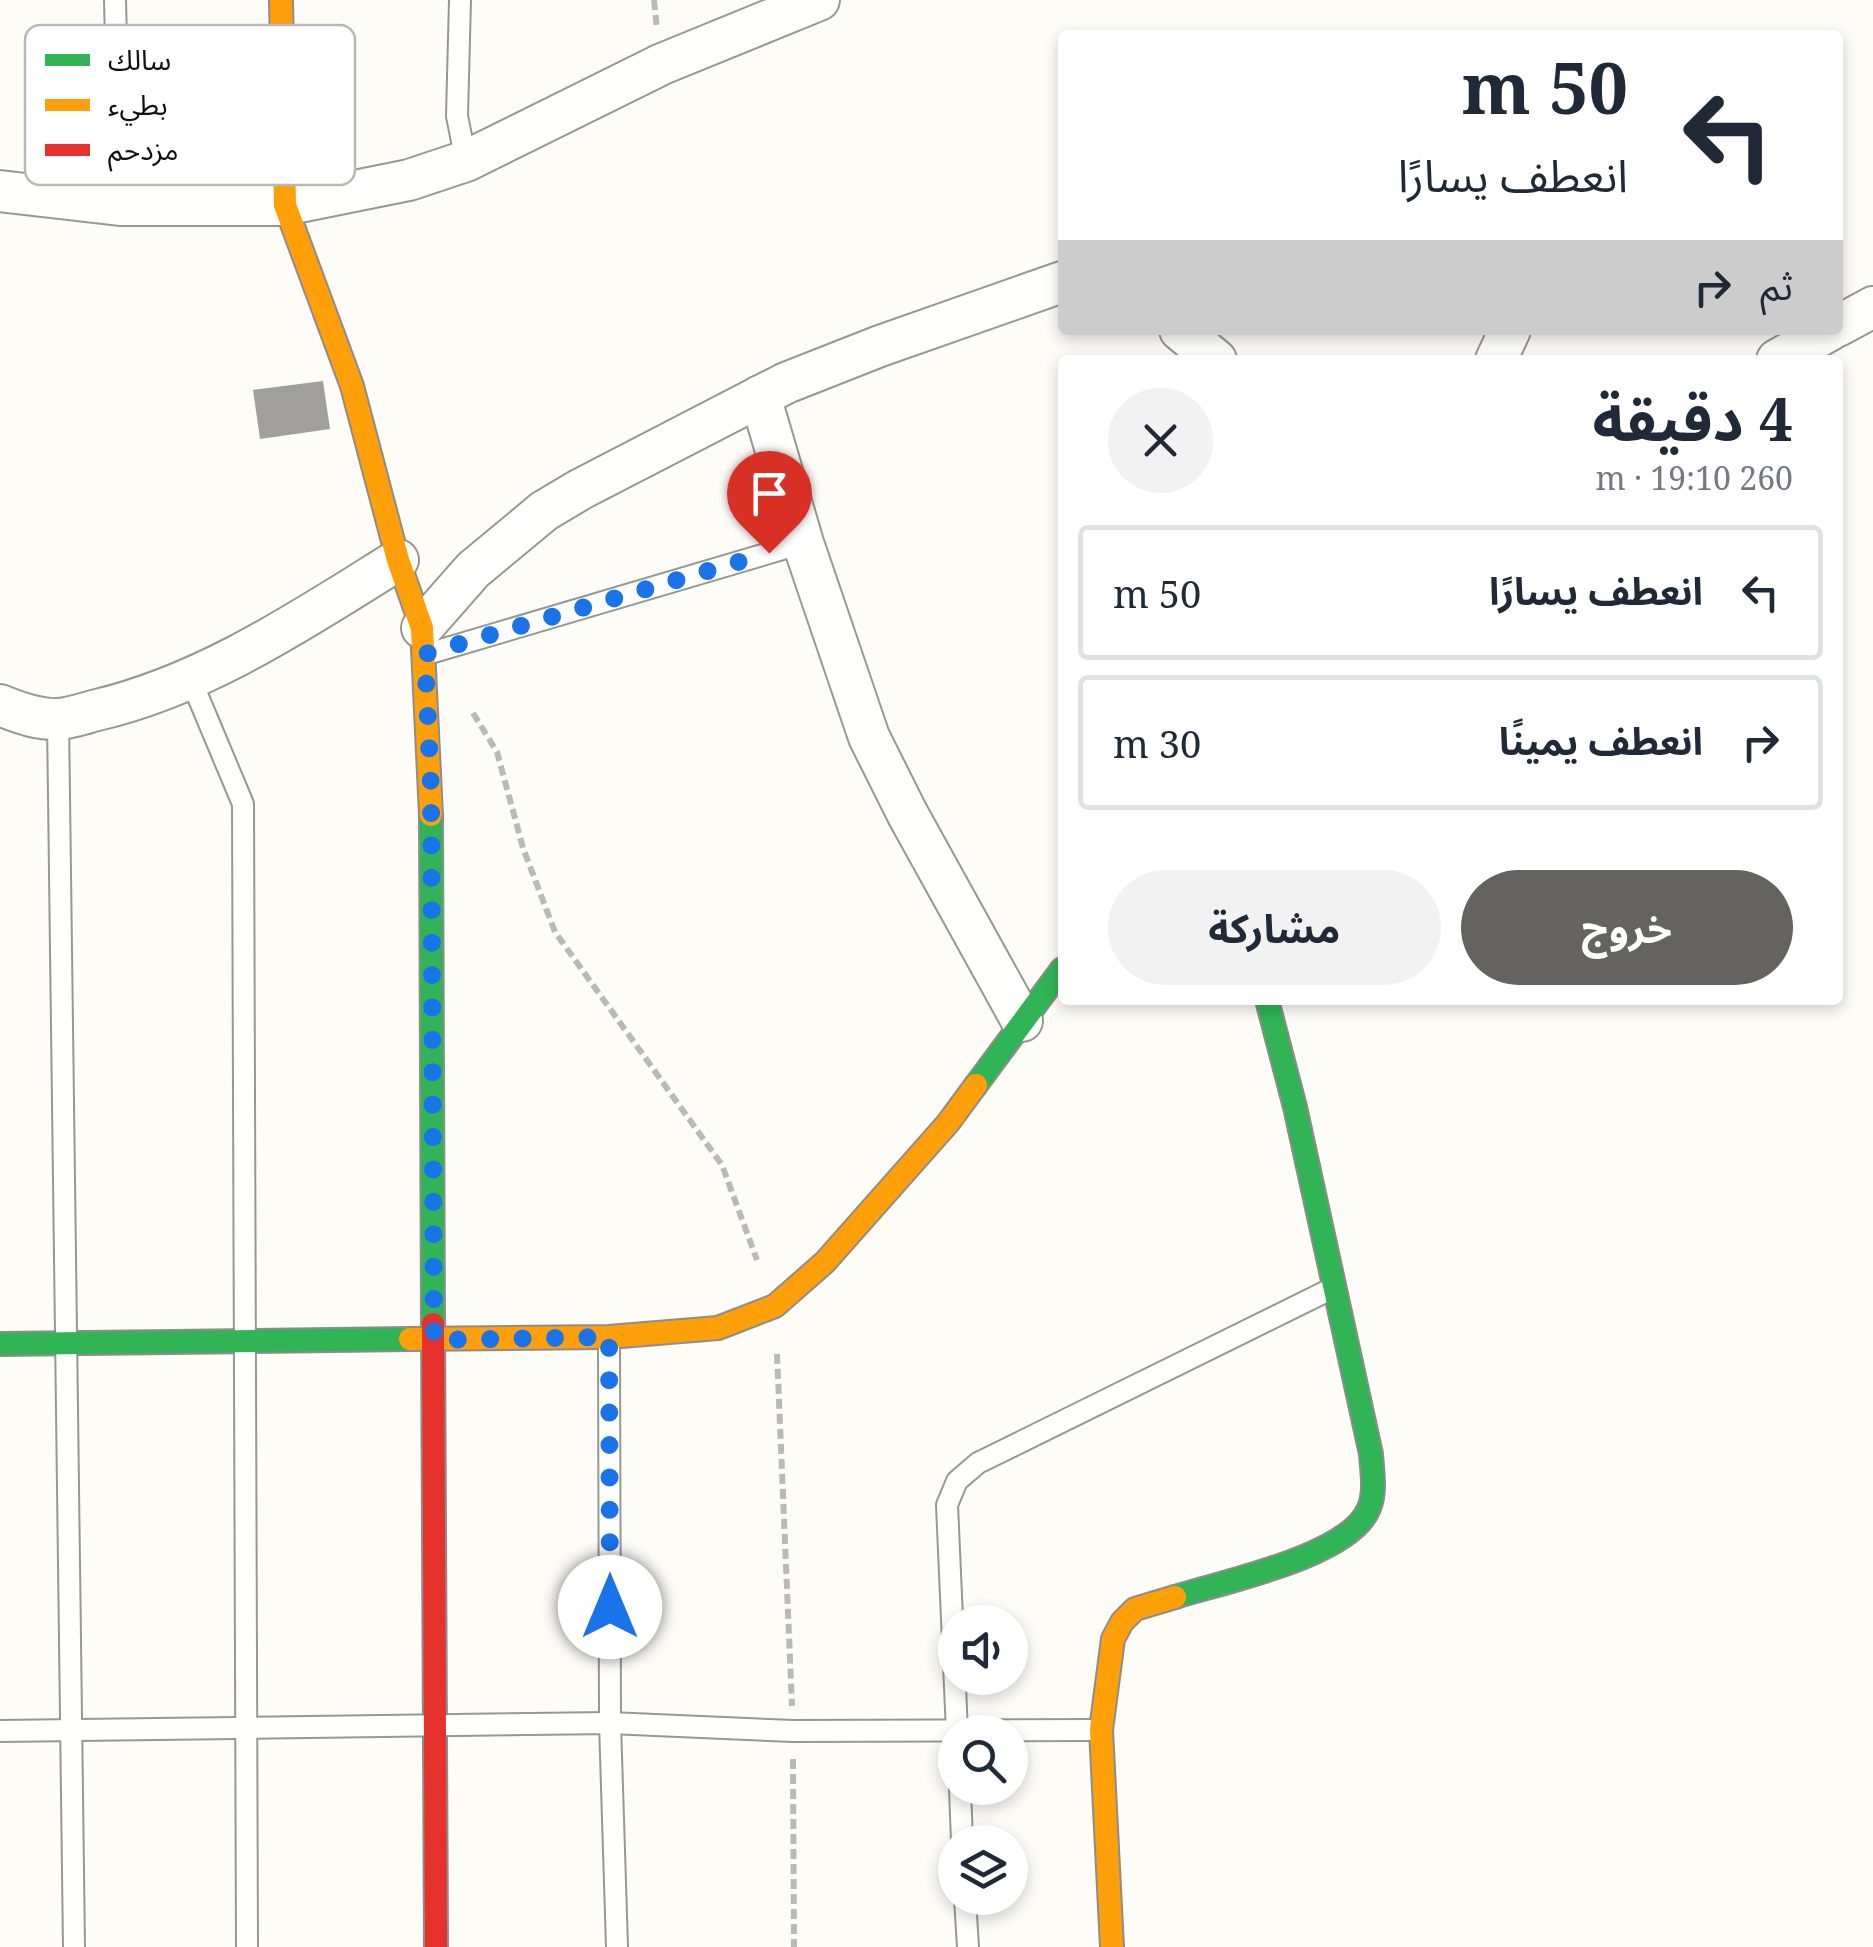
<!DOCTYPE html>
<html lang="ar">
<meta charset="utf-8">
<style>
:root{--surface:#fff;--page:#f2f2f3;--text:#1f2937;--muted:#747a83;--line:#e0e1e3;--accent:#646362}
body{margin:0;font-family:"Noto Serif","Noto Sans Arabic",serif;background:var(--page);color:var(--text);direction:rtl;height:100vh;display:flex;flex-direction:column;font-size:38px;white-space:nowrap}
*{box-sizing:border-box;margin:0}
p{font-size:32px;color:var(--muted)}
.icon{flex:none;width:55px;height:55px;fill:none;stroke:currentColor;stroke-width:2;stroke-linecap:round;stroke-linejoin:round}
.map{position:relative;flex:1;overflow:hidden;direction:ltr}
.panel{position:absolute;left:1058px;top:355px;width:785px;height:650px;display:flex;flex-direction:column;background:var(--surface);border-radius:10px;box-shadow:0 5px 15px #0003;direction:rtl}
.panel>*{flex:none}
.top-card{position:absolute;left:1058px;top:30px;width:785px;height:305px;border-radius:10px;box-shadow:0 5px 15px #0003;direction:rtl;background:#fff;color:var(--text);overflow:hidden}
.buttons{position:absolute;left:938px;top:1605px;display:grid;gap:20px}
.buttons a{display:grid;place-items:center;width:90px;height:90px;border-radius:50%;background:var(--surface);box-shadow:0 5px 15px #0003;font-size:50px}
.pin{position:absolute;display:grid;place-items:center;width:85px;height:85px;color:#fff;margin:-102px -42px;border-radius:50% 50% 50% 0;rotate:-45deg;box-shadow:0 0 10px #0007}
.pin .icon{rotate:45deg}
.me{position:absolute;width:110px;margin:-55px;rotate:0deg;stroke-linejoin:round;filter:drop-shadow(0 0 8px #0008)}
.turn{display:flex;align-items:center;gap:35px;height:210px;padding:0 50px;font-size:45px}
.turn .icon{width:130px;height:130px;stroke-width:2.5}
.turn b{display:block;font-size:70px;line-height:85px}
.then{display:flex;align-items:center;height:95px;padding:0 50px;background:#0003;gap:20px;font-size:38px}
.round{display:grid;place-items:center;flex:none;width:105px;height:105px;border-radius:52px;background:var(--page)}
.overview{display:flex;align-items:center;justify-content:space-between;height:170px;padding:0 50px}
h1{font-size:60px;font-weight:700;line-height:75px}
.action{display:flex;gap:20px;margin-top:auto;padding:20px 50px}
.action a{flex:1;height:115px;border-radius:60px;background:var(--accent);color:#fff;font-size:40px;font-weight:700;line-height:115px;text-align:center}
.action a+a{background:var(--page);color:var(--text)}
ul{padding:0;list-style:none}
li{display:flex;align-items:center;gap:30px;height:135px;margin:0 20px 15px;padding:0 30px;border:5px solid var(--line);border-radius:10px}
li div{flex:1}
li b{display:block;font-size:38px}
li em{font-style:normal}
.map>svg:first-child{display:block}
</style>
<div class="map">
<svg width="1873" height="1947" viewBox="0 0 1873 1947">
<rect width="100%" height="100%" fill="#fdfcf7"/>
<path fill="#a19f9c" d="M323,381L330,429L260,439L253,390Z"/>
<g fill="none" stroke-linecap="round" stroke-linejoin="round">
<defs>
<g id="lane">
<path d="M115,0L120,205"/>
<path d="M460,0L457,116L466,161"/>
<path d="M427,654L803,543"/>
<path d="M191,680L243,804L247,1947"/>
<path d="M58,719L74,1947"/>
<path d="M609,1339L610,1723L617,1947"/>
<path d="M0,1731L610,1723L793,1731L1098,1730"/>
<path d="M957,1732L947,1505L957,1481L978,1463L1333,1288"/>
<path d="M960,1788L962,1842"/>
<path d="M965,1898L968,1947"/>
</g>
<g id="street">
<path d="M0,191L120,205H285L409,180L466,161L662,64L819,0"/>
<path d="M1838,326L1873,307"/>
<path d="M1180,330L1216,360"/>
<path d="M1496,360L1510,330"/>
<path d="M1777,360L1830,330"/>
<path d="M760,396L803,543L869,737L907,813L1022,1021"/>
<path d="M422,628L473,570L544,511L581,489L786,383L880,346L1062,282"/>
<path d="M0,705C19,713 39,720 59,719C72,718 85,713 97,710C207,684 303,619 398,560"/>
</g>
<g id="fast">
<path d="M431,815L433,1324"/>
<path d="M976,1085L1062,969"/>
<path d="M0,1344L410,1339"/>
<path d="M1175,1597C1222,1582 1351,1556 1369,1508C1376,1492 1372,1471 1371,1454L1295,1107L1267,1000"/>
</g>
<g id="slow">
<path d="M281,0L285,205L352,386L398,560L422,628L431,815"/>
<path d="M410,1339L609,1337L718,1328L775,1306L825,1262L948,1123L976,1085"/>
<path d="M1112,1947L1101,1730L1113,1639L1122,1622L1135,1609L1175,1597"/>
</g>
<path id="jam" d="M433,1324L436,1947"/>
</defs>
<use href="#lane" stroke="#979795" stroke-width="24"/>
<use href="#street" stroke="#979795" stroke-width="44"/>
<use href="#fast" stroke="#8e8d8b" stroke-width="26"/>
<use href="#slow" stroke="#8e8d8b" stroke-width="26"/>
<use href="#jam" stroke="#8e8d8b" stroke-width="26"/>
<g stroke="#b9b9b8" stroke-width="6" stroke-dasharray="10 5" stroke-linecap="butt">
<path d="M654,0L657,29"/>
<path d="M473,713L497,752L523,848L555,932L722,1165L757,1260"/>
<path d="M777,1354L792,1706"/>
<path d="M793,1759L794,1947"/>
</g>
<use href="#lane" stroke="#fffffe" stroke-width="20"/>
<use href="#street" stroke="#fffffe" stroke-width="40"/>
<use href="#fast" stroke="#30b455" stroke-width="22"/>
<use href="#slow" stroke="#ff9f0a" stroke-width="22"/>
<use href="#jam" stroke="#e5322d" stroke-width="22"/>
</g>
<g fill="none" stroke-linecap="round" stroke-linejoin="round">
<path stroke="#1a73e8" stroke-width="18" stroke-dasharray="0 32.4" d="M610,1607L609,1337L434,1340L431,789L425,654L769,553"/>
</g>
<rect x="25" y="25" width="330" height="160" rx="15" fill="#fff" stroke="#b8b8b8" stroke-width="2.5"/>
<rect x="45" y="54" width="45" height="12" fill="#30b455"/>
<rect x="45" y="99" width="45" height="12" fill="#ff9f0a"/>
<rect x="45" y="144" width="45" height="12" fill="#e5322d"/>
<g font-size="28" fill="#111">
<text x="108" y="70">سالك</text>
<text x="108" y="115">بطيء</text>
<text x="108" y="160">مزدحم</text>
</g>
</svg>
<div class="buttons">
<a><svg class="icon" aria-label="sound" viewBox="0 0 24 24"><path d="M4 9h4l5-4v14l-5-4H4zM17 9q2 3 0 6"/></svg></a>
<a><svg class="icon" aria-label="search" viewBox="0 0 24 24"><circle cx="10" cy="10" r="6"/><path d="M15 15l6 6"/></svg></a>
<a><svg class="icon" aria-label="layers" viewBox="0 0 24 24"><path d="M12 4l9 5-9 5-9-5zM3 14l9 5 9-5"/></svg></a>
</div>
<div class="pin" style="left:769px;top:553px;background:#d93025"><svg class="icon" aria-label="arrive" viewBox="0 0 24 24"><path d="M6 21V4h12l-3 4 3 4H6"/></svg></div>
<svg class="me" style="left:610px;top:1607px" viewBox="-20 -20 40 40"><circle r="19" fill="#fff"/><path d="M0-13L10 11 0 6-10 11z" fill="#1a73e8"/></svg>
<div class="top-card">
<div class="turn"><svg class="icon" aria-label="left" viewBox="0 0 24 24"><path d="M17 20v-9H6M10 6l-5 5 5 5"/></svg><div><b>50 m</b>انعطف يسارًا</div></div>
<div class="then">ثم<svg class="icon" aria-label="right" viewBox="0 0 24 24"><path d="M7 20v-9h11M14 6l5 5-5 5"/></svg></div>
</div>
<section class="panel">
<div class="overview"><div><h1>4 دقيقة</h1><p>260 m · 19:10</p></div><a class="round"><svg class="icon" aria-label="close" viewBox="0 0 24 24"><path d="M6 6l12 12M18 6L6 18"/></svg></a></div>
<ul>
<li><svg class="icon" aria-label="left" viewBox="0 0 24 24"><path d="M17 20v-9H6M10 6l-5 5 5 5"/></svg><div><b>انعطف يسارًا</b></div><em>50 m</em></li>
<li><svg class="icon" aria-label="right" viewBox="0 0 24 24"><path d="M7 20v-9h11M14 6l5 5-5 5"/></svg><div><b>انعطف يمينًا</b></div><em>30 m</em></li>
</ul>
<div class="action"><a>خروج</a><a>مشاركة</a></div>
</section>
</div>
